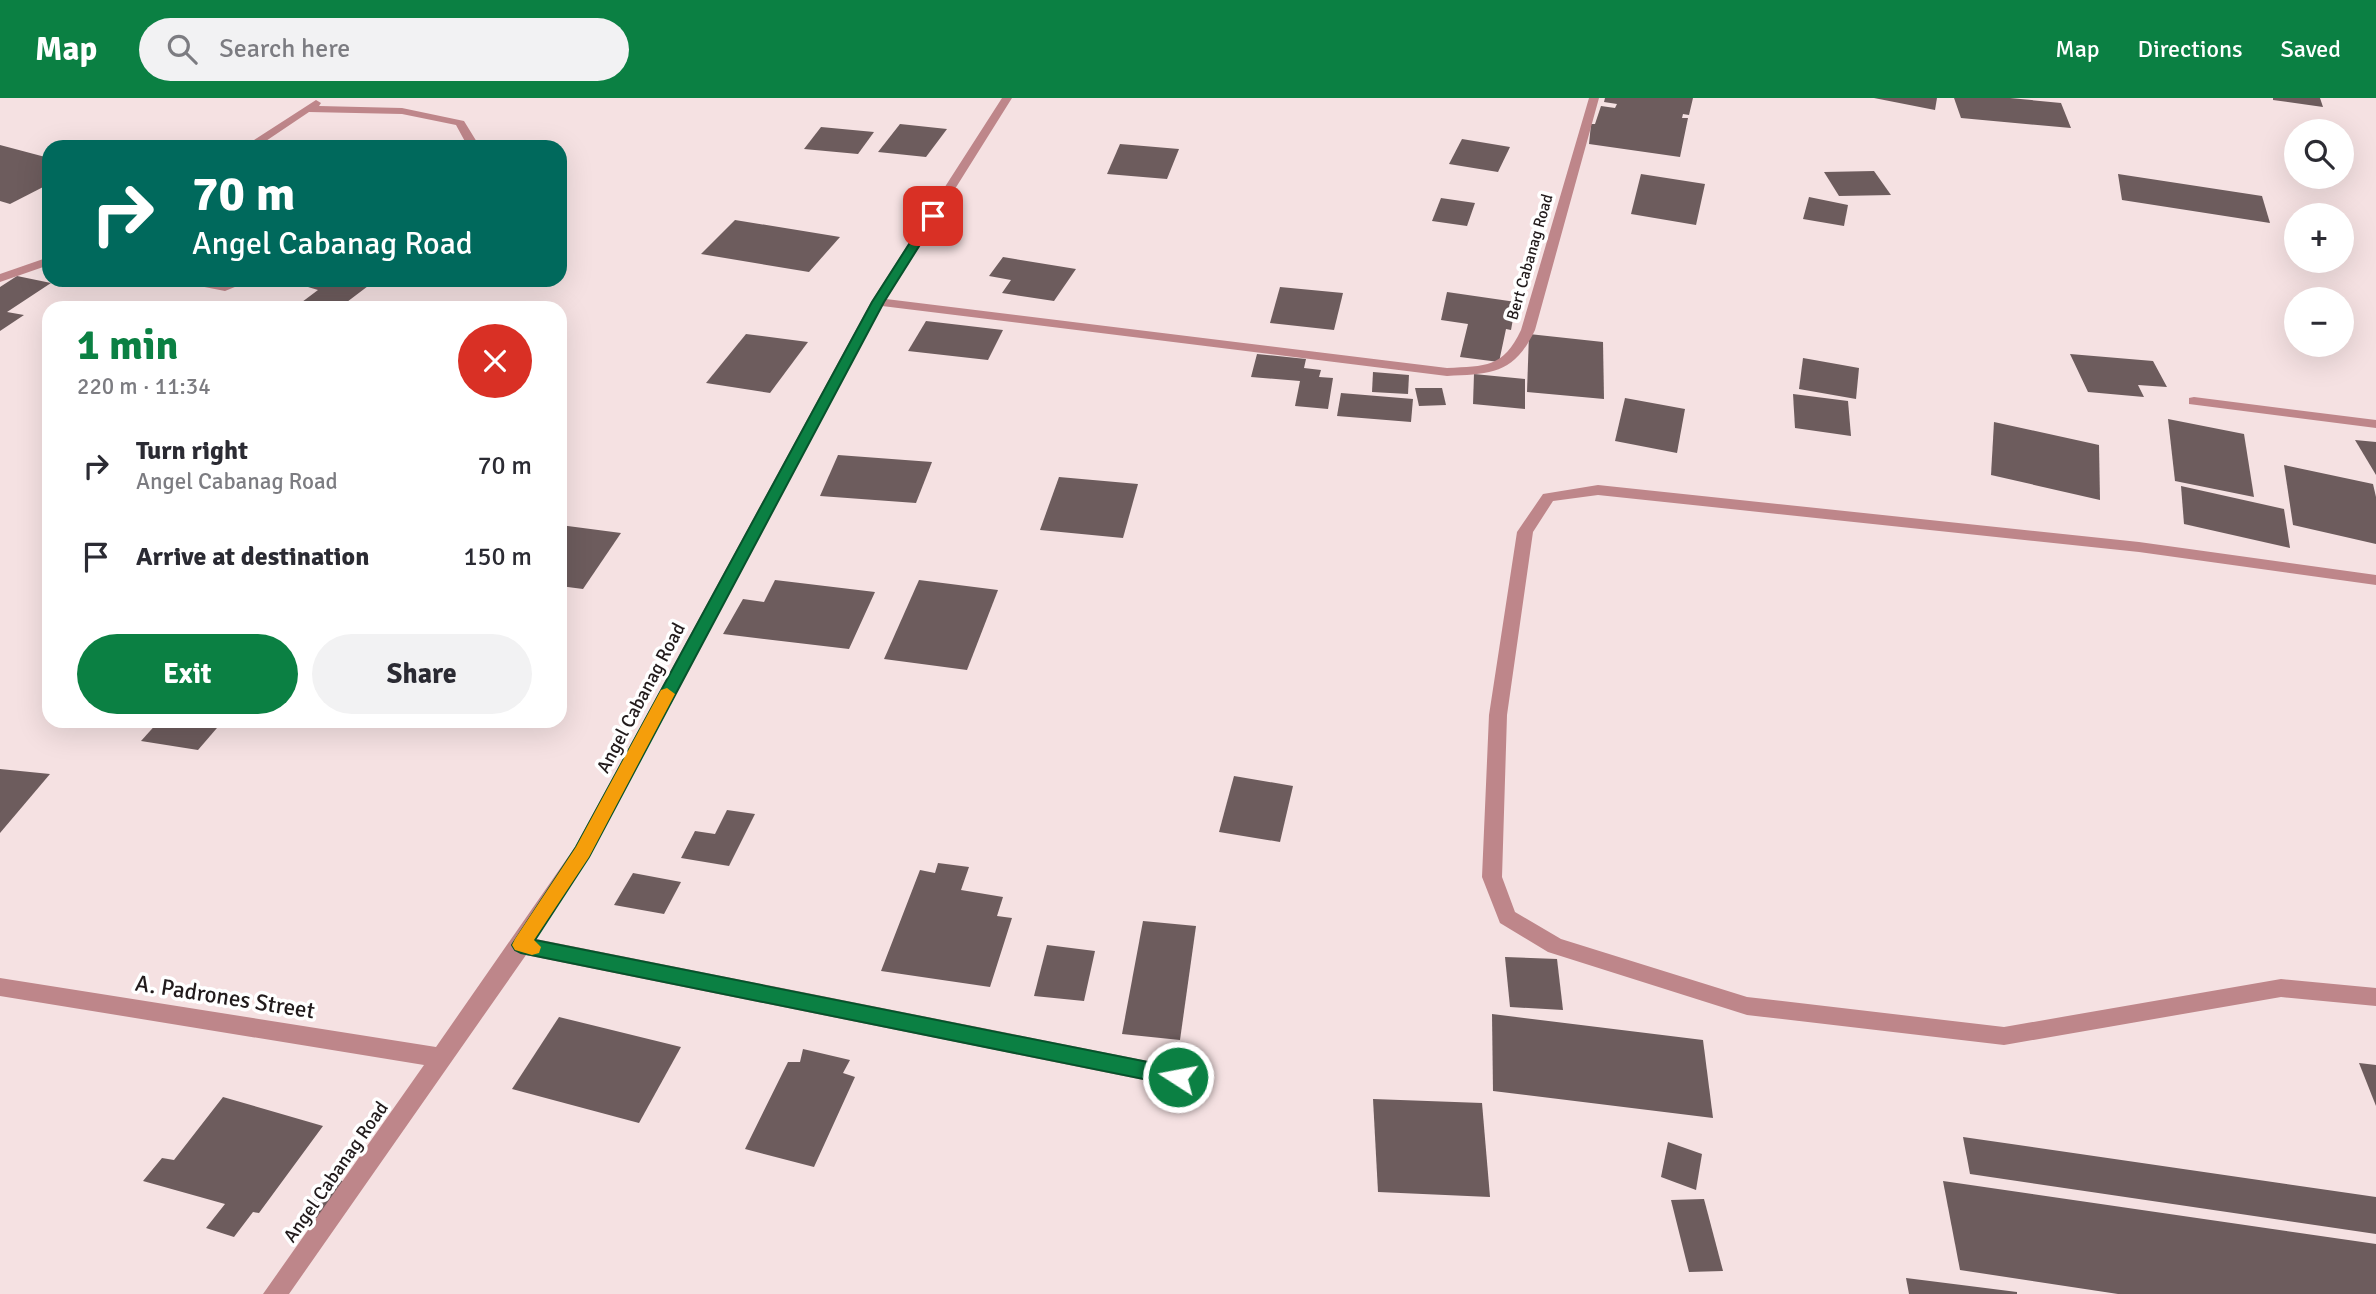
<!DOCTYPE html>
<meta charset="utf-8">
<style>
:root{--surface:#fff;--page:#f2f2f3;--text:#2b2b33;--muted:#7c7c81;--accent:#0b8043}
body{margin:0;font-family:Signika,sans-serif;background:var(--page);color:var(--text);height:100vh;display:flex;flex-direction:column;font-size:26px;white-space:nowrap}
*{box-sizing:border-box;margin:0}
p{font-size:23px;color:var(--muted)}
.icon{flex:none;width:38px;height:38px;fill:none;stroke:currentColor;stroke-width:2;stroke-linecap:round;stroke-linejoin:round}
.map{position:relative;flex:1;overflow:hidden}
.panel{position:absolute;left:42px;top:203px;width:525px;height:427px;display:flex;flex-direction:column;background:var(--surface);border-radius:21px;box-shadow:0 7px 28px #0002}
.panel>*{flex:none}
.hud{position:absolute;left:42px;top:42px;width:525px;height:147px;border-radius:21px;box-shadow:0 7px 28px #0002;background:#00695c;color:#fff;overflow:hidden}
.buttons{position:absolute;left:2284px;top:21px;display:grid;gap:14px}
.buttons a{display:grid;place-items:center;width:70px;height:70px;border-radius:50%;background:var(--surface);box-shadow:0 7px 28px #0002;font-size:35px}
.pin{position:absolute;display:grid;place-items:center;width:60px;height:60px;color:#fff;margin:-30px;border-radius:14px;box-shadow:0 4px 10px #0006}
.me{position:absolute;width:77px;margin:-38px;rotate:281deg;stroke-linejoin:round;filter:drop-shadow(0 0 5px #0008)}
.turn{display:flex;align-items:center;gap:24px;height:147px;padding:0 35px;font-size:32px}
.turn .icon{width:91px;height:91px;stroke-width:2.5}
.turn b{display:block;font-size:49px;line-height:60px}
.round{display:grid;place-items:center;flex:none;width:74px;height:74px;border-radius:37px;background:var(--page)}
.headline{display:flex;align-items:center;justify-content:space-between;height:119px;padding:0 35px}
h1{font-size:42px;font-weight:800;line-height:52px;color:var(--accent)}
.action{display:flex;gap:14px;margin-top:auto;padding:14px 35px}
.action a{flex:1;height:80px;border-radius:42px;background:var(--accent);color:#fff;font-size:28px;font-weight:800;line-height:80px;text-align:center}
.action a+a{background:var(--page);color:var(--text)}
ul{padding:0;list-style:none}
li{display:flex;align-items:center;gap:21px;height:91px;padding:0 35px}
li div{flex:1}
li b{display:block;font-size:26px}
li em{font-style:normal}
header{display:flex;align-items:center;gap:42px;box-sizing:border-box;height:98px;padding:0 35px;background:var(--accent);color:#fff}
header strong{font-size:33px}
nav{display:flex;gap:38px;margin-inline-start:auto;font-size:24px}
.search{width:490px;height:63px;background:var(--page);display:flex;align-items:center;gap:18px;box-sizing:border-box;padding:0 24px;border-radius:38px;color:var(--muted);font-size:26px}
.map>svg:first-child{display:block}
</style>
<header>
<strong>Map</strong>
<div class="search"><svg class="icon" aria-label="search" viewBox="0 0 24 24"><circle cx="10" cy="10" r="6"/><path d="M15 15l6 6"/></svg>Search here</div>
<nav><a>Map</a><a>Directions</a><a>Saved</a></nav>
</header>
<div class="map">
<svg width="2376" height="1196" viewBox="0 0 2376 1196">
<rect width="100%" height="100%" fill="#f5e1e2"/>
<g fill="#6d5c5d">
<path d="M1605,0H1693L1689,17L1683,16L1682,20H1688L1680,59L1589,46L1591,26H1595L1601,8L1615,10L1617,6L1604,4Z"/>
<path d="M1874,0H1937L1935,12Z"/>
<path d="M1954,0H2010L2061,5L2071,30L1961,20Z"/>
<path d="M2273,0H2320L2323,9L2273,2Z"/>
<path d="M900,26L947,31L926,59L878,54Z"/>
<path d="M821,29L874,34L858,56L804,51Z"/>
<path d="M1462,41L1510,49L1498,74L1449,66Z"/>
<path d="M1120,46L1179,51L1167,81L1107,76Z"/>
<path d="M0,47L49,60V86L10,106L0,103Z"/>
<path d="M1874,73L1891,97L1839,98L1824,74Z"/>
<path d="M1641,76L1705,86L1696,127L1631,116Z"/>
<path d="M2118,76L2262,98L2270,125L2122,102Z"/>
<path d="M1809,99L1848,107L1844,128L1803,121Z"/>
<path d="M1441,100L1475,105L1467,128L1432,123Z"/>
<path d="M735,122L840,139L809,174L701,156Z"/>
<path d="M1003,159L1076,171L1054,203L1002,195L1011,182L989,178Z"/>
<path d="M17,178L51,185L7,214L24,217L0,233V189Z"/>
<path d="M318,182H376L339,210H294L318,192L308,189Z"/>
<path d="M1280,189L1343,195L1334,232L1270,225Z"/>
<path d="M1447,194L1516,204L1511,232L1506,231L1499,264L1460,259L1468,226L1441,222Z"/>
<path d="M926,223L1003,232L988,262L908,253Z"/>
<path d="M746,236L808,244L770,295L706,285Z"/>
<path d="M1529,236L1603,244L1604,301L1527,294Z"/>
<path d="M1257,256L1306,261L1304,270L1321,272L1319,279L1333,280L1328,311L1295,308L1300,283L1251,279Z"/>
<path d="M2070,256L2153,263L2167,289L2138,287L2144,299L2088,294Z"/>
<path d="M1803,260L1859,270L1856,301L1799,291Z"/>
<path d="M1373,274L1409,277L1408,296L1372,294Z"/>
<path d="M1474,276L1525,281V311L1473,306Z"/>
<path d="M1415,290H1442L1446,307L1419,308Z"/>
<path d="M1341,295L1413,301L1411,324L1337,318Z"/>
<path d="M1793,296L1848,303L1851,338L1795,330Z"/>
<path d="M1625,300L1685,311L1677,355L1615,343Z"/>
<path d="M2168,321L2244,336L2254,399L2175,383Z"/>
<path d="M1994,324L2099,347L2100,402L1991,377Z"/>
<path d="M2355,342L2376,344V377Z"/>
<path d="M838,357L932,364L916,405L820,398Z"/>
<path d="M2284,367L2373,386L2376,399V446L2293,427Z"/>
<path d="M1059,379L1138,386L1123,440L1040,432Z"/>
<path d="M2181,388L2284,411L2290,450L2184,426Z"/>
<path d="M560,427L621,435L583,491L560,488Z"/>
<path d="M775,482L875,494L849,551L723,536L743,501L764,504Z"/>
<path d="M919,482L998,492L967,572L884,561Z"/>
<path d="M159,623H223L198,652L141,643Z"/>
<path d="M0,671L50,676L0,735Z"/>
<path d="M1234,678L1293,688L1280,744L1219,734Z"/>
<path d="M727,712L755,716L729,768L681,760L695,733L715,736Z"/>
<path d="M938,765L969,769L961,792L1003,799L997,818L1012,820L990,889L881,873L920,772L935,775Z"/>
<path d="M633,775L681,784L664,816L614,807Z"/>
<path d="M1143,823L1196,828L1180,942L1122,936Z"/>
<path d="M1047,847L1095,853L1084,903L1034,898Z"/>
<path d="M1505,859L1557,861L1563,912L1510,909Z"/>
<path d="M1492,916L1703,942L1713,1020L1493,993Z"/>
<path d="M559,919L681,949L639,1025L512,991Z"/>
<path d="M803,951L850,962L843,975L855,979L814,1069L745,1051L788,964H800Z"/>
<path d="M2359,965L2376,967V1008Z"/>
<path d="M223,999L323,1028L259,1115L253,1114L234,1139L206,1130L225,1106L143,1083L162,1060L174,1062Z"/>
<path d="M1373,1001L1482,1005L1490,1099L1378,1094Z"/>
<path d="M1963,1039L2376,1099V1136L1970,1076Z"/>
<path d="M1668,1044L1702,1056L1696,1092L1661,1079Z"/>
<path d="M330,1079L352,1086L324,1123L303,1115Z"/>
<path d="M1943,1083L2376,1146V1196H2118L1960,1172Z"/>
<path d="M1704,1101L1723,1173L1689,1174L1671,1102Z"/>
<path d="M1906,1180L2017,1194V1196H1909Z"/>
</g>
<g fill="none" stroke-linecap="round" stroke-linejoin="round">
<path fill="#be868a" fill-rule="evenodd" d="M49,159V167L0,184V176Z"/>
<g fill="#be868a" fill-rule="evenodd">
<path d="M1002,0H1012L886,201L1447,270C1486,268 1503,270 1521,232L1589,0H1599L1535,232C1514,276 1492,276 1447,278L882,208L589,759L536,841L1178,969L1186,972L1189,979L1186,986L1178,989L526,857L289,1196H263L424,967L0,898V880L436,949L575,749L871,204Z"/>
<path d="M316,2L321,5L319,8L402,10L464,23L480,49H468L456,27L402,16L309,14L257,49H243Z"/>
<path d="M183,182L224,185L252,182L225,193L184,185Z"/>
<path d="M2194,299L2376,322V330L2189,306V300Z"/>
<path d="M1598,387L2139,444L2376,477V487L2139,454L1598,397L1553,403L1533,434L1507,617L1502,779L1515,814L1561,841L1747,899L2004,929L2281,881L2376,890V908L2281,899L2004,947L1747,917L1548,854L1500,825L1482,779L1489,617L1517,434L1543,396Z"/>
</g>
</g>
<path fill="#0b8043" stroke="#07532c" stroke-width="2" d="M933,114L938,118L884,204L589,759L535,842L1178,970L1185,972L1188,979L1185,985L1178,988L521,855L515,852L512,847L576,749L872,204L927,118Z"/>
<path fill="#f59e0b" d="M667,590L675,596L589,759L534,842L541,849L539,855L532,857L515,852L512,847L515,841L576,749L661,592Z"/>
<g text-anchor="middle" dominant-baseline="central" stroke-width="7" stroke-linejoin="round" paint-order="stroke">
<g font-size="16" fill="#221b1c" stroke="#fff">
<text transform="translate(1530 159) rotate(-74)">Bert Cabanag Road</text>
</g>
<g font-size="19" fill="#221b1c" stroke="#fff">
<text transform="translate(641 600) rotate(-62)">Angel Cabanag Road</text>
<text transform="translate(336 1074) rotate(-55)">Angel Cabanag Road</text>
</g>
<g font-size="23" fill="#221b1c" stroke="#fff">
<text transform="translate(225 899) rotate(9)">A. Padrones Street</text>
</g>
</g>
</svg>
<div class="buttons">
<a><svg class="icon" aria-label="search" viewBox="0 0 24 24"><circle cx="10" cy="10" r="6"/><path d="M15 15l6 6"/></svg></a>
<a>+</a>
<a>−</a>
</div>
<div class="pin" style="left:933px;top:118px;background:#d93025"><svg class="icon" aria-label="arrive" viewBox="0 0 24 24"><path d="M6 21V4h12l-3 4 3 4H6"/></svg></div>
<svg class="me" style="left:1178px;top:979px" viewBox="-20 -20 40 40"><circle r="17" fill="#0b8043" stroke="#fff" stroke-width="3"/><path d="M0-11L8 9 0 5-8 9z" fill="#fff"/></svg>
<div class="hud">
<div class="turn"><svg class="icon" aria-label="right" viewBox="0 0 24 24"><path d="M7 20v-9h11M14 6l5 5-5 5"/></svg><div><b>70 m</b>Angel Cabanag Road</div></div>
</div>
<section class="panel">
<div class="headline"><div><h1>1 min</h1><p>220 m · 11:34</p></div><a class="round" style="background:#d93025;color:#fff"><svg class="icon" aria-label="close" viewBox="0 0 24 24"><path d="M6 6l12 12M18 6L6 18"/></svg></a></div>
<ul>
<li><svg class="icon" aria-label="right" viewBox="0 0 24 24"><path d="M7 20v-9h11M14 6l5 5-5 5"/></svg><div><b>Turn right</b><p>Angel Cabanag Road</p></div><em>70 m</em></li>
<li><svg class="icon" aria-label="arrive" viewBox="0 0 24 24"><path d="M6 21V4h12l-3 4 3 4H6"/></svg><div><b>Arrive at destination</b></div><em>150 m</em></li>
</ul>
<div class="action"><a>Exit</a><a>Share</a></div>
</section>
</div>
